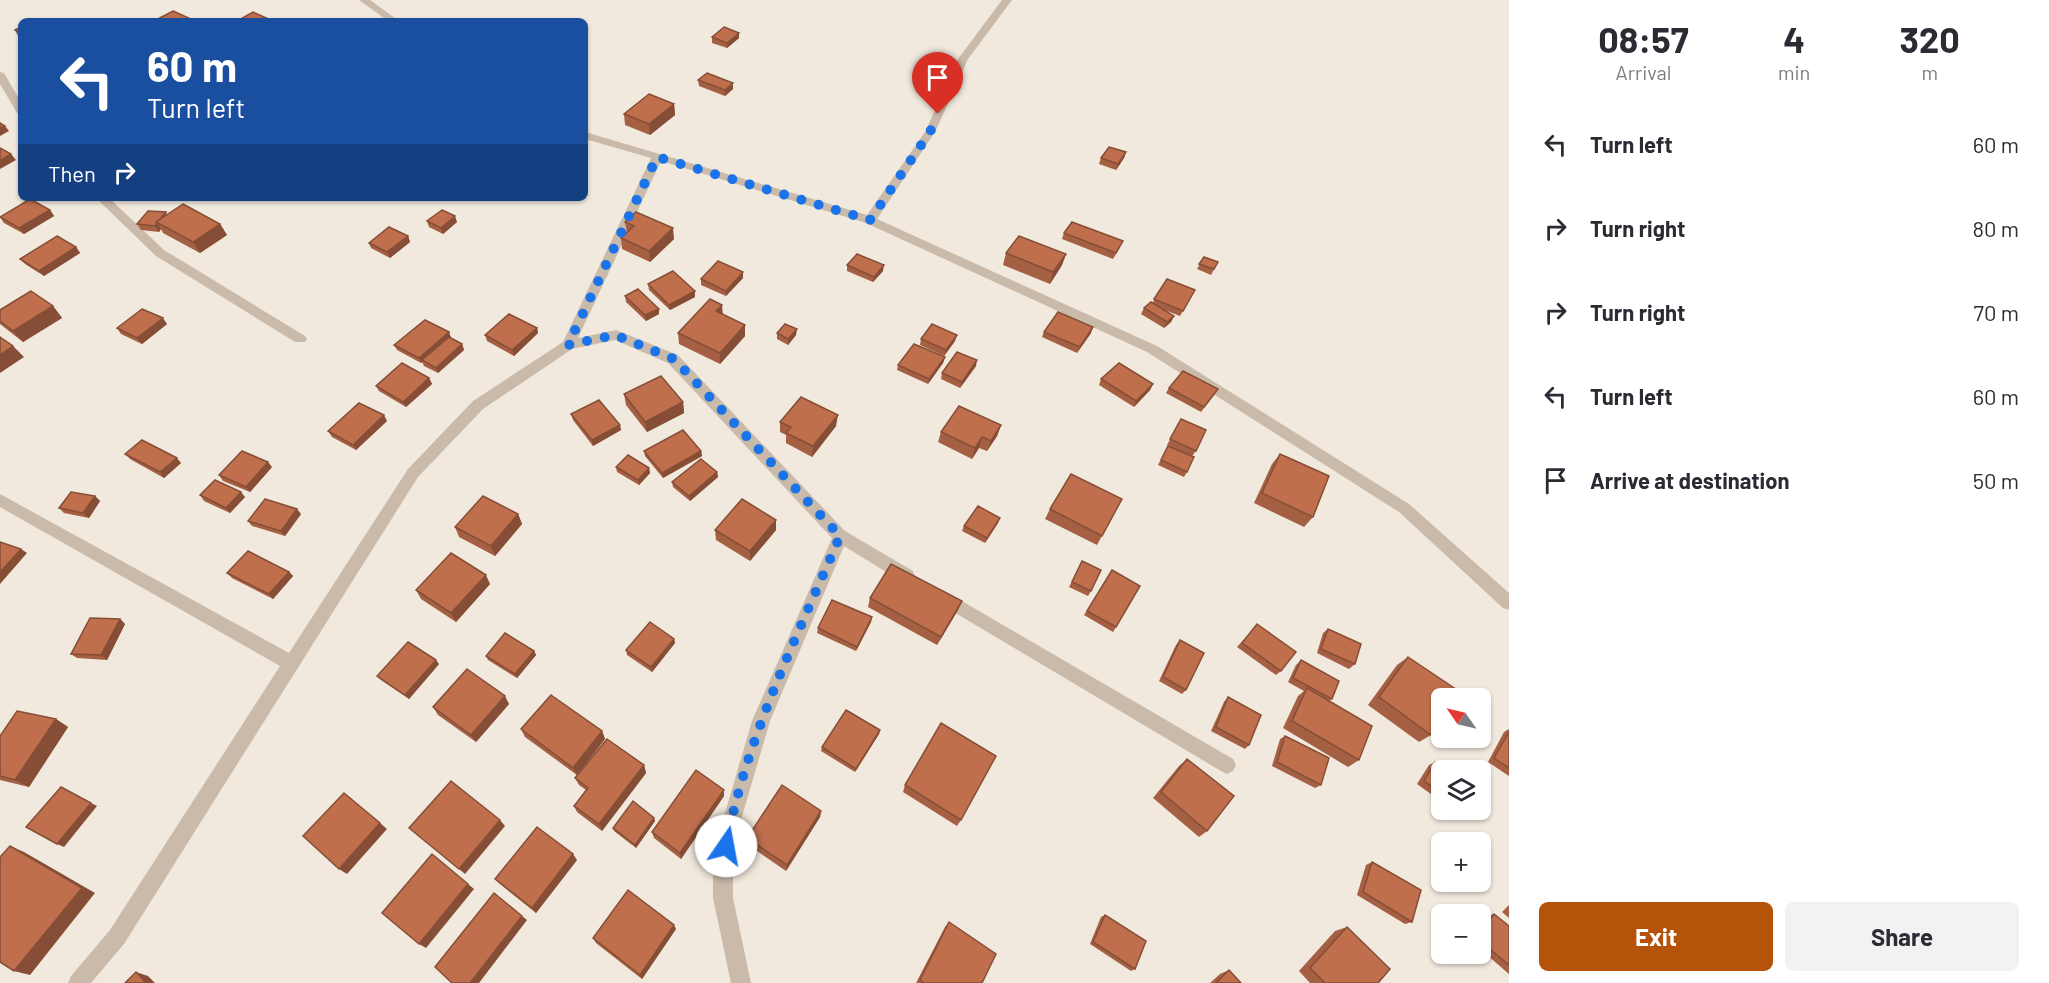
<!DOCTYPE html>
<meta charset="utf-8">
<style>
:root{--surface:#fff;--page:#f2f2f3;--text:#2b2b33;--muted:#7c7c81;--accent:#b45309}
body{margin:0;font-family:Barlow,sans-serif;background:var(--page);color:var(--text);height:100vh;display:flex;flex-direction:column;font-size:22px;white-space:nowrap}
*{box-sizing:border-box;margin:0}
p{font-size:20px;color:var(--muted)}
.icon{flex:none;width:33px;height:33px;fill:none;stroke:currentColor;stroke-width:2;stroke-linecap:round;stroke-linejoin:round}
.map{position:relative;flex:1;overflow:hidden}
.panel{display:flex;flex-direction:column;background:var(--surface);width:540px}
.panel>*{flex:none}
.guide{position:absolute;left:18px;top:18px;width:570px;height:183px;border-radius:9px;box-shadow:0 2px 4px #0004;background:#1a4fa0;color:#fff;overflow:hidden}
.needle{width:39px;rotate:304deg}
.tools{position:absolute;left:1431px;top:688px;display:grid;gap:12px}
.tools a{display:grid;place-items:center;width:60px;height:60px;border-radius:9px;background:var(--surface);box-shadow:0 2px 4px #0004;font-size:30px}
.pin{position:absolute;display:grid;place-items:center;width:51px;height:51px;color:#fff;margin:-62px -26px;border-radius:50% 50% 50% 0;rotate:-45deg;box-shadow:0 0 6px #0007}
.pin .icon{rotate:45deg}
.me{position:absolute;width:66px;margin:-33px;rotate:12deg;stroke-linejoin:round;filter:drop-shadow(0 0 4px #0008)}
.turn{display:flex;align-items:center;gap:21px;height:126px;padding:0 30px;font-size:27px}
.turn .icon{width:78px;height:78px;stroke-width:2.5}
.turn b{display:block;font-size:42px;line-height:51px}
.then{display:flex;align-items:center;height:57px;padding:0 30px;background:#0003;gap:12px;font-size:22px}
.eta{display:flex;justify-content:space-evenly;align-items:center;height:102px;text-align:center}
.eta b{font-size:36px;font-weight:700;line-height:42px}
.button{display:flex;gap:12px;margin-top:auto;padding:12px 30px}
.button a{flex:1;height:69px;border-radius:9px;background:var(--accent);color:#fff;font-size:24px;font-weight:700;line-height:69px;text-align:center}
.button a+a{background:var(--page);color:var(--text)}
ul{padding:0;list-style:none}
li{display:flex;align-items:center;gap:18px;height:84px;padding:0 30px}
li div{flex:1}
li b{display:block;font-size:22px}
li em{font-style:normal}
main{display:flex;flex:1;min-height:0}
.map>svg:first-child{display:block}
</style>
<main>
<div class="map">
<svg width="1509" height="983" viewBox="0 0 1509 983">
<rect width="100%" height="100%" fill="#f1e9dd"/>
<g fill="none" stroke-linecap="round" stroke-linejoin="round">
<g fill="#c9baaa" fill-rule="evenodd">
<path d="M359,0H370L399,21H388Z"/>
<path d="M1002,0H1012L968,59L935,132L877,219L1157,346L1409,504L1509,593V610L1503,608L1399,512L1147,352L866,223L661,161L578,338L616,330L678,355L845,531L913,571L915,576L913,581L907,583L901,581L844,546L770,721L738,830L733,862V898L751,983H731L713,898V862L720,830L752,721L832,538L668,363L615,340L572,349L483,409L418,477L124,944L91,983H68L71,976L110,930L280,666L0,507V494L289,653L408,469L473,401L563,342L651,158L585,139V132L867,215L925,132L958,59Z"/>
<path d="M0,72L4,73L21,102V114L17,113L0,84Z"/>
<path d="M96,198H109L164,250L305,336L307,339L305,342H295L156,256Z"/>
<path d="M943,590L1233,759L1236,765L1233,771L1227,774L1221,771L937,602L935,597L937,592Z"/>
</g>
</g>
<g fill="#a55f42">
<path d="M21,27V37L18,36L15,30Z"/>
<path d="M712,37L739,38L727,48L712,43Z"/>
<path d="M698,80L733,89L725,96L699,86Z"/>
<path d="M674,104L675,115L650,135L625,125L624,114Z"/>
<path d="M1126,152L1124,158L1116,170L1099,164L1101,158Z"/>
<path d="M50,210L54,216L24,234L4,223L0,217Z"/>
<path d="M166,212L167,215L220,224L227,235L200,253L163,233L161,229L159,232L141,230L137,224Z"/>
<path d="M427,221L457,222L443,234L429,227Z"/>
<path d="M625,222L674,239L650,262L622,249L621,238L627,233Z"/>
<path d="M1064,233L1120,247L1113,259L1062,239Z"/>
<path d="M408,236L410,242L390,258L371,248L369,243Z"/>
<path d="M76,247L80,253L44,276L25,264L20,259Z"/>
<path d="M1006,253L1066,254L1062,265L1050,284L1003,265Z"/>
<path d="M1204,257L1218,262L1211,275L1197,269Z"/>
<path d="M847,265L883,271L873,282L847,271Z"/>
<path d="M743,278L726,296L701,285V279Z"/>
<path d="M648,284L695,297L670,310L649,290Z"/>
<path d="M1195,290L1180,316L1162,309L1174,316L1171,322L1164,328L1141,314L1144,308L1153,303L1154,299Z"/>
<path d="M625,296L659,309V314L646,321L626,302Z"/>
<path d="M53,306L62,318L23,342L0,324V310Z"/>
<path d="M167,324L142,344L121,334L117,328Z"/>
<path d="M745,325V336L720,364L679,344L678,333Z"/>
<path d="M537,328L538,333L514,356L487,341L485,335Z"/>
<path d="M449,332L451,338L462,344L464,350L438,373L424,366L422,362L421,363L397,350L394,345Z"/>
<path d="M1044,332L1091,333L1077,353L1042,337Z"/>
<path d="M777,333L796,335L788,345L777,339Z"/>
<path d="M921,339L955,341L944,356L920,345Z"/>
<path d="M945,357L943,363L928,384L897,370L898,365Z"/>
<path d="M976,366L960,388L941,379L942,373Z"/>
<path d="M429,378L432,384L406,407L379,391L376,386Z"/>
<path d="M1101,379L1153,384L1150,390L1134,407L1099,385Z"/>
<path d="M1169,388L1214,395L1201,412L1166,393Z"/>
<path d="M624,394L683,402L684,413L647,432L626,405Z"/>
<path d="M571,414L621,430L593,446L573,420Z"/>
<path d="M1181,419L1196,451L1192,456L1167,445Z"/>
<path d="M387,421L356,450L332,437L328,431Z"/>
<path d="M780,422L836,426L812,457L786,443V435L780,432Z"/>
<path d="M1001,425L997,436L987,451L979,448L972,459L938,442L941,432Z"/>
<path d="M1168,446L1187,472L1184,477L1158,465Z"/>
<path d="M644,451H701L702,456L663,478L645,456Z"/>
<path d="M125,454L181,463L164,478L130,459Z"/>
<path d="M1280,454L1313,517L1304,527L1254,503L1272,464Z"/>
<path d="M272,467L250,492L223,481L219,475Z"/>
<path d="M616,467L649,468L650,473L639,485L617,472Z"/>
<path d="M717,472L718,477L690,501L673,487L672,482Z"/>
<path d="M200,495L245,497L230,513L204,501Z"/>
<path d="M95,496L100,501L89,518L64,513L59,508Z"/>
<path d="M1122,499L1097,545L1045,519L1050,509Z"/>
<path d="M301,514L285,536L252,526L248,521Z"/>
<path d="M518,514L522,524L495,556L459,537L455,527Z"/>
<path d="M998,523L985,543L962,531L964,526Z"/>
<path d="M715,530H776L750,561L716,540Z"/>
<path d="M1082,561L1091,591L1088,596L1069,587Z"/>
<path d="M1112,570L1116,627L1113,632L1084,615Z"/>
<path d="M289,572L293,576L273,599L232,578L227,573Z"/>
<path d="M490,584L456,622L421,599L416,590Z"/>
<path d="M870,598L962,601L958,610L937,645L868,607Z"/>
<path d="M872,617L871,622L856,651L817,633L818,628Z"/>
<path d="M120,619L125,624L107,660L77,658L71,654Z"/>
<path d="M1253,629L1281,671L1276,675L1237,647Z"/>
<path d="M1328,629L1355,664L1349,669L1317,653L1323,633Z"/>
<path d="M674,639L675,643L652,672L627,655L626,650Z"/>
<path d="M1180,640L1186,690L1182,694L1159,681L1176,645Z"/>
<path d="M534,651L536,655L517,678L488,660L486,656Z"/>
<path d="M1408,657L1431,735L1419,742L1368,705L1397,665Z"/>
<path d="M1301,660L1332,699L1329,701L1359,760L1348,767L1283,728L1298,696L1304,691L1288,682L1296,665Z"/>
<path d="M439,664L409,699L381,680L377,676Z"/>
<path d="M1228,697L1249,745L1245,749L1211,731L1224,702Z"/>
<path d="M509,704L476,742L438,715L433,707Z"/>
<path d="M56,719L68,727L29,787L0,780V736Z"/>
<path d="M521,729L602,731L605,739L577,775L525,737Z"/>
<path d="M1509,729V776L1488,762L1504,732Z"/>
<path d="M880,730L879,734L855,772L821,751L822,747Z"/>
<path d="M1285,736L1321,785L1315,788L1272,766L1280,739Z"/>
<path d="M1187,759L1207,831L1199,837L1153,798L1179,766Z"/>
<path d="M1435,762L1442,771V802L1417,784L1429,765Z"/>
<path d="M644,765L646,773L602,831L577,812L574,806L586,790L579,785L575,778Z"/>
<path d="M905,785L961,820L957,826L903,792Z"/>
<path d="M724,790V796L681,859L654,838L652,832Z"/>
<path d="M1452,810H1468L1467,812L1460,816Z"/>
<path d="M821,811L820,817L786,871L747,844V838Z"/>
<path d="M654,818L655,821L636,848L614,831L613,828Z"/>
<path d="M577,860L536,913L500,884L495,879Z"/>
<path d="M1372,862L1412,922L1405,924L1357,895L1366,865Z"/>
<path d="M1509,905V918L1502,912Z"/>
<path d="M1494,914L1509,926V974L1480,949V925L1487,916Z"/>
<path d="M1105,915L1135,969L1131,971L1090,944L1101,917Z"/>
<path d="M949,922L982,983H916L945,927Z"/>
<path d="M1347,927L1378,983H1310L1299,971L1335,931Z"/>
<path d="M676,929L642,979L596,943L593,938Z"/>
<path d="M1229,970L1241,983H1210L1220,974Z"/>
</g>
<g fill="#864e36">
<path d="M739,33V38L727,48V43Z"/>
<path d="M733,83V89L725,96V90Z"/>
<path d="M674,104L675,115L650,135L649,124Z"/>
<path d="M5,126L9,131L0,136V128Z"/>
<path d="M585,136L588,151L585,153Z"/>
<path d="M1126,152L1124,158L1116,170L1118,164Z"/>
<path d="M11,154L16,160L0,169V161Z"/>
<path d="M50,210L54,216L24,234L19,228Z"/>
<path d="M455,216L457,222L443,234L441,228Z"/>
<path d="M157,223L161,229L159,232L155,226Z"/>
<path d="M220,224L227,235L200,253L193,242Z"/>
<path d="M673,228L674,239L650,262L649,251Z"/>
<path d="M408,236L410,242L390,258L387,252Z"/>
<path d="M76,247L80,253L44,276L39,271Z"/>
<path d="M1066,254L1062,265L1050,284L1053,272Z"/>
<path d="M884,265L883,271L873,282L874,277Z"/>
<path d="M743,272V278L726,296V291Z"/>
<path d="M695,291V297L670,310L669,305Z"/>
<path d="M722,305L723,316L716,311Z"/>
<path d="M53,306L62,318L23,342L13,331Z"/>
<path d="M659,309V314L646,321L645,315Z"/>
<path d="M1174,316L1171,322L1164,328L1167,322Z"/>
<path d="M163,318L167,324L142,344L137,338Z"/>
<path d="M745,325V336L720,364V353Z"/>
<path d="M1093,327L1091,333L1077,353L1080,347Z"/>
<path d="M537,328L538,333L514,356L512,350Z"/>
<path d="M797,329L796,335L788,345V339Z"/>
<path d="M449,332L451,338L422,360V362L421,363L419,358Z"/>
<path d="M957,335L955,341L944,356L946,350Z"/>
<path d="M462,344L464,350L438,373L436,368Z"/>
<path d="M13,346L24,357L0,373V355Z"/>
<path d="M945,357L943,363L928,384L929,379Z"/>
<path d="M977,360L976,366L960,388L962,382Z"/>
<path d="M429,378L432,384L406,407L403,402Z"/>
<path d="M1153,384L1150,390L1134,407L1136,401Z"/>
<path d="M683,402L684,413L647,432L645,422Z"/>
<path d="M384,415L387,421L356,450L353,445Z"/>
<path d="M838,415L836,426L812,457L813,446Z"/>
<path d="M620,425L621,430L593,446L592,440Z"/>
<path d="M1001,425L997,436L987,451L991,441Z"/>
<path d="M982,437L979,448L972,459L975,448Z"/>
<path d="M701,451L702,456L663,478L662,473Z"/>
<path d="M177,458L181,463L164,478L160,472Z"/>
<path d="M268,462L272,467L250,492L246,487Z"/>
<path d="M649,468L650,473L639,485L638,480Z"/>
<path d="M717,472L718,477L690,501L689,496Z"/>
<path d="M241,492L245,497L230,513L226,508Z"/>
<path d="M95,496L100,501L89,518L83,513Z"/>
<path d="M297,509L301,514L285,536L281,531Z"/>
<path d="M518,514L522,524L495,556L491,546Z"/>
<path d="M1000,518L998,523L985,543L987,538Z"/>
<path d="M776,520V530L750,561V551Z"/>
<path d="M21,549L27,553L0,584V572Z"/>
<path d="M289,572L293,576L273,599L269,594Z"/>
<path d="M486,575L490,584L456,622L451,613Z"/>
<path d="M962,601L958,610L937,645L941,637Z"/>
<path d="M872,617L871,622L856,651L857,647Z"/>
<path d="M120,619L125,624L107,660L101,655Z"/>
<path d="M674,639L675,643L652,672L651,667Z"/>
<path d="M534,651L536,655L517,678L515,674Z"/>
<path d="M436,660L439,664L409,699L405,695Z"/>
<path d="M505,696L509,704L476,742L471,735Z"/>
<path d="M56,719L68,727L29,787L15,780Z"/>
<path d="M880,730L879,734L855,772L856,769Z"/>
<path d="M602,731L605,739L577,775L573,768Z"/>
<path d="M644,765L646,773L602,831L599,824Z"/>
<path d="M724,790V796L681,859L680,853Z"/>
<path d="M91,803L97,806L64,847L57,844Z"/>
<path d="M821,811L820,817L786,871L787,865Z"/>
<path d="M654,818L655,821L636,848L635,845Z"/>
<path d="M500,820L505,826L465,874L459,869Z"/>
<path d="M380,823L387,829L347,874L339,869Z"/>
<path d="M10,846L24,852L95,893L30,975L14,971Z"/>
<path d="M573,854L577,860L536,913L532,908Z"/>
<path d="M468,884L474,889L426,948L419,944Z"/>
<path d="M522,916L527,920L479,983H470Z"/>
<path d="M674,925L676,929L642,979L640,975Z"/>
<path d="M136,972L148,976L155,983H146Z"/>
</g>
<g fill="#c06f4d" stroke="#864e36" stroke-width="1.5">
<path d="M173,11L195,21H154Z"/>
<path d="M253,12L273,21H237Z"/>
<path d="M21,27V33L15,30Z"/>
<path d="M724,27L739,33L727,43L712,37Z"/>
<path d="M707,73L733,83L725,90L698,80Z"/>
<path d="M649,94L674,104L649,124L624,114Z"/>
<path d="M0,123L5,126L0,128Z"/>
<path d="M1109,147L1126,152L1118,164L1101,158Z"/>
<path d="M0,148L11,154L0,161Z"/>
<path d="M30,199L50,210L19,228L0,217Z"/>
<path d="M183,204L220,224L193,242L156,222Z"/>
<path d="M442,210L455,216L441,228L427,221Z"/>
<path d="M148,211L166,212L161,218L156,222L157,223L155,226L137,224Z"/>
<path d="M636,212L673,228L649,251L621,238L634,226L625,222Z"/>
<path d="M1072,222L1123,241L1116,253L1064,233Z"/>
<path d="M389,227L408,236L387,252L369,243Z"/>
<path d="M57,236L76,247L39,271L20,259Z"/>
<path d="M1019,236L1066,254L1053,272L1006,253Z"/>
<path d="M857,254L884,265L874,277L847,265Z"/>
<path d="M1204,257L1218,262L1214,269L1199,264Z"/>
<path d="M718,261L743,272L726,291L701,279Z"/>
<path d="M673,271L695,291L669,305L648,284Z"/>
<path d="M1167,279L1195,290L1183,311L1154,299Z"/>
<path d="M638,289L659,309L645,315L625,296Z"/>
<path d="M31,291L53,306L13,331L0,321V310Z"/>
<path d="M710,299L722,305L716,311L745,325L720,353L678,333Z"/>
<path d="M1151,302L1174,316L1167,322L1144,308Z"/>
<path d="M142,309L163,318L137,338L117,328Z"/>
<path d="M1058,312L1093,327L1080,347L1044,332Z"/>
<path d="M509,314L537,328L512,350L485,335Z"/>
<path d="M425,320L449,332L419,358L394,345Z"/>
<path d="M785,324L797,329L788,339L777,333Z"/>
<path d="M932,324L957,335L946,350L921,339Z"/>
<path d="M0,337L13,346L0,355Z"/>
<path d="M449,337L462,344L436,368L422,360Z"/>
<path d="M914,344L945,357L929,379L898,365Z"/>
<path d="M957,352L977,360L962,382L942,373Z"/>
<path d="M402,363L429,378L403,402L376,386Z"/>
<path d="M1119,363L1153,384L1136,401L1101,379Z"/>
<path d="M1183,371L1218,389L1204,407L1169,388Z"/>
<path d="M661,376L683,402L645,422L624,394Z"/>
<path d="M801,397L838,415L813,446L786,433L791,427L780,422Z"/>
<path d="M599,400L620,425L592,440L571,414Z"/>
<path d="M359,403L384,415L353,445L328,431Z"/>
<path d="M959,406L1001,425L991,441L982,437L975,448L941,432Z"/>
<path d="M1181,419L1206,430L1196,451L1170,439Z"/>
<path d="M683,430L701,451L662,473L644,451Z"/>
<path d="M142,440L177,458L160,472L125,454Z"/>
<path d="M1168,446L1194,457L1187,472L1161,460Z"/>
<path d="M242,451L268,462L246,487L219,475Z"/>
<path d="M1280,454L1329,476L1313,517L1262,493Z"/>
<path d="M628,455L649,468L638,480L616,467Z"/>
<path d="M701,459L717,472L689,496L672,482Z"/>
<path d="M1071,474L1122,499L1102,536L1050,509Z"/>
<path d="M215,480L241,492L226,508L200,495Z"/>
<path d="M71,492L95,496L83,513L59,508Z"/>
<path d="M483,496L518,514L491,546L455,527Z"/>
<path d="M265,499L297,509L281,531L248,521Z"/>
<path d="M742,499L776,520L750,551L715,530Z"/>
<path d="M978,506L1000,518L987,538L964,526Z"/>
<path d="M0,542L21,549L0,572Z"/>
<path d="M248,551L289,572L269,594L227,573Z"/>
<path d="M451,553L486,575L451,613L416,590Z"/>
<path d="M1082,561L1101,570L1091,591L1072,582Z"/>
<path d="M891,564L962,601L941,637L870,598Z"/>
<path d="M1112,570L1140,586L1116,627L1087,611Z"/>
<path d="M832,600L872,617L857,647L818,628Z"/>
<path d="M90,618L120,619L101,655L71,654Z"/>
<path d="M650,622L674,639L651,667L626,650Z"/>
<path d="M1257,624L1296,652L1281,671L1242,643Z"/>
<path d="M1328,629L1361,644L1355,664L1321,649Z"/>
<path d="M505,633L534,651L515,674L486,656Z"/>
<path d="M1180,640L1204,653L1186,690L1163,677Z"/>
<path d="M408,642L436,660L405,695L377,676Z"/>
<path d="M1408,657L1460,692L1455,699H1442V719L1431,735L1379,697Z"/>
<path d="M1301,660L1339,681L1332,699L1293,678Z"/>
<path d="M467,669L505,696L471,735L433,707Z"/>
<path d="M1307,688L1372,726L1359,760L1292,721Z"/>
<path d="M551,695L602,731L573,768L521,729Z"/>
<path d="M1228,697L1261,715L1249,745L1216,727Z"/>
<path d="M846,710L880,730L856,769L822,747Z"/>
<path d="M17,711L56,719L15,780L0,776V736Z"/>
<path d="M941,723L996,756L961,820L905,785Z"/>
<path d="M1509,732V768L1494,758Z"/>
<path d="M1285,736L1329,758L1321,785L1277,762Z"/>
<path d="M607,739L644,765L599,824L574,806L588,788L575,778Z"/>
<path d="M1187,759L1234,796L1207,831L1161,792Z"/>
<path d="M1435,762L1448,771H1442V794L1424,781Z"/>
<path d="M696,770L724,790L680,853L652,832Z"/>
<path d="M451,781L500,820L459,869L409,828Z"/>
<path d="M782,785L821,811L787,865L747,838Z"/>
<path d="M61,787L91,803L57,844L26,827Z"/>
<path d="M344,793L380,823L339,869L303,836Z"/>
<path d="M633,801L654,818L635,845L613,828Z"/>
<path d="M537,827L573,854L532,908L495,879Z"/>
<path d="M10,846L82,888L14,971L0,962V857Z"/>
<path d="M432,854L468,884L419,944L382,913Z"/>
<path d="M1372,862L1421,890L1412,922L1363,892Z"/>
<path d="M628,890L674,925L640,975L593,938Z"/>
<path d="M494,893L522,916L470,983H452L435,967Z"/>
<path d="M1494,914L1509,926V965L1480,941V933Z"/>
<path d="M1105,915L1146,941L1135,969L1093,942Z"/>
<path d="M949,922L996,954L982,983H924L920,980Z"/>
<path d="M1347,927L1390,969L1378,983H1325L1310,968Z"/>
<path d="M1229,970L1241,983H1216Z"/>
<path d="M136,972L146,983H125Z"/>
</g>
<g fill="none" stroke-linecap="round" stroke-linejoin="round">
<path stroke="#1a73e8" stroke-width="10" stroke-dasharray="0 18" d="M726,846C746,738 797,637 840,536L674,359L615,335L568,345L657,157L870,220L930,132L938,114"/>
</g>
</svg>
<div class="tools">
<a><svg class="needle" viewBox="-14 -14 28 28"><path d="M0-13l5 13h-10z" fill="#e53935"/><path d="M0 13l5-13h-10z" fill="#7c7c81"/></svg></a>
<a><svg class="icon" aria-label="layers" viewBox="0 0 24 24"><path d="M12 4l9 5-9 5-9-5zM3 14l9 5 9-5"/></svg></a>
<a>+</a>
<a>−</a>
</div>
<div class="pin" style="left:938px;top:114px;background:#d93025"><svg class="icon" aria-label="arrive" viewBox="0 0 24 24"><path d="M6 21V4h12l-3 4 3 4H6"/></svg></div>
<svg class="me" style="left:726px;top:846px" viewBox="-20 -20 40 40"><circle r="19" fill="#fff"/><path d="M0-13L10 11 0 6-10 11z" fill="#1a73e8"/></svg>
<div class="guide">
<div class="turn"><svg class="icon" aria-label="left" viewBox="0 0 24 24"><path d="M17 20v-9H6M10 6l-5 5 5 5"/></svg><div><b>60 m</b>Turn left</div></div>
<div class="then">Then<svg class="icon" aria-label="right" viewBox="0 0 24 24"><path d="M7 20v-9h11M14 6l5 5-5 5"/></svg></div>
</div>
</div>
<section class="panel">
<div class="eta">
<div><b>08:57</b><p>Arrival</p></div>
<div><b>4</b><p>min</p></div>
<div><b>320</b><p>m</p></div>
</div>
<ul>
<li><svg class="icon" aria-label="left" viewBox="0 0 24 24"><path d="M17 20v-9H6M10 6l-5 5 5 5"/></svg><div><b>Turn left</b></div><em>60 m</em></li>
<li><svg class="icon" aria-label="right" viewBox="0 0 24 24"><path d="M7 20v-9h11M14 6l5 5-5 5"/></svg><div><b>Turn right</b></div><em>80 m</em></li>
<li><svg class="icon" aria-label="right" viewBox="0 0 24 24"><path d="M7 20v-9h11M14 6l5 5-5 5"/></svg><div><b>Turn right</b></div><em>70 m</em></li>
<li><svg class="icon" aria-label="left" viewBox="0 0 24 24"><path d="M17 20v-9H6M10 6l-5 5 5 5"/></svg><div><b>Turn left</b></div><em>60 m</em></li>
<li><svg class="icon" aria-label="arrive" viewBox="0 0 24 24"><path d="M6 21V4h12l-3 4 3 4H6"/></svg><div><b>Arrive at destination</b></div><em>50 m</em></li>
</ul>
<div class="button"><a>Exit</a><a>Share</a></div>
</section>
</main>
